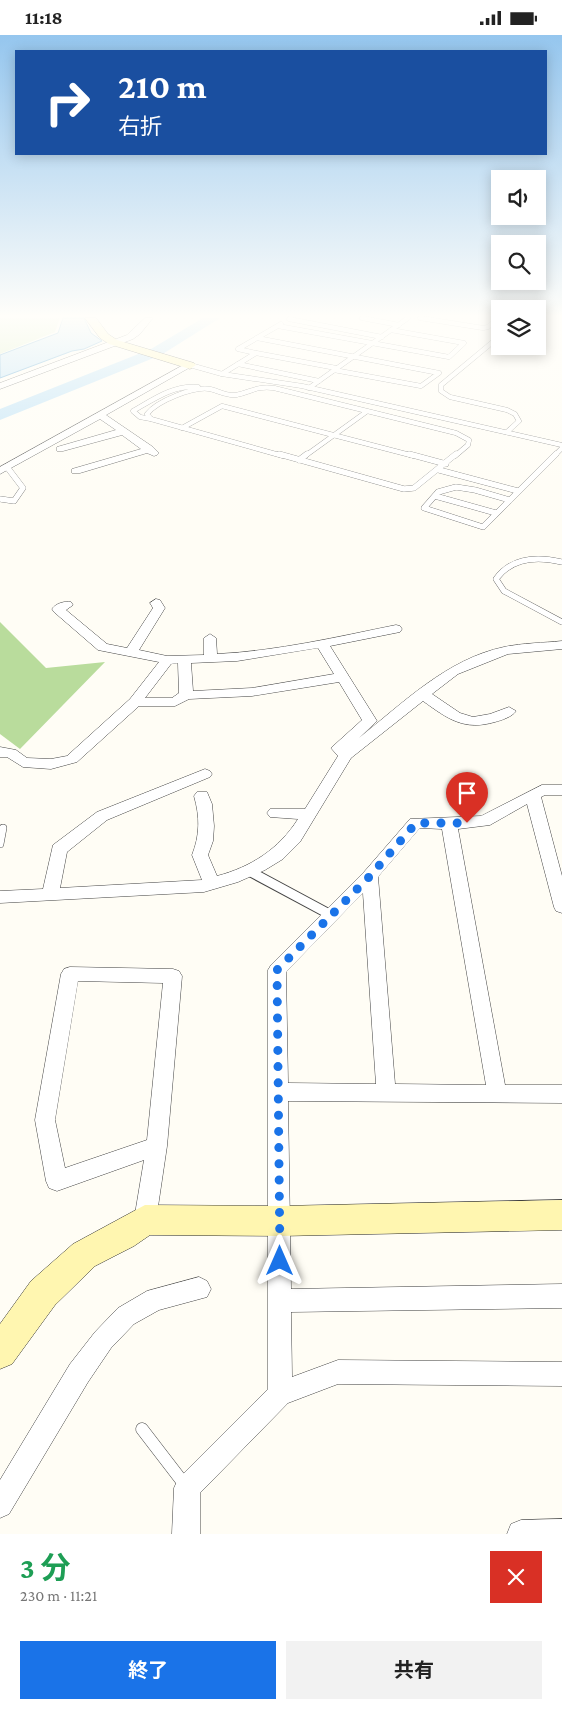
<!DOCTYPE html>
<html lang="ja">
<meta charset="utf-8">
<style>
:root{--surface:#fff;--page:#f2f2f2;--text:#222;--muted:#767676;--accent:#1a73e8}
body{margin:0;font-family:"Crimson Pro","Noto Sans JP",serif;background:var(--page);color:var(--text);height:100vh;display:flex;flex-direction:column;font-size:19px;white-space:nowrap}
*{box-sizing:border-box;margin:0}
p{font-size:16px;color:var(--muted)}
.icon{flex:none;width:28px;height:28px;fill:none;stroke:currentColor;stroke-width:2;stroke-linecap:round;stroke-linejoin:round}
.map{position:relative;height:1499px;overflow:hidden}
.drawer{display:flex;flex-direction:column;background:var(--surface);flex:1}
.drawer>*{flex:none}
.top-card{position:absolute;left:15px;top:15px;width:532px;height:105px;border-radius:0px;box-shadow:0 2px 12px #0003;background:#1a4fa0;color:#fff;overflow:hidden}
.tools{position:absolute;left:491px;top:135px;display:grid;gap:10px}
.tools a{display:grid;place-items:center;width:55px;height:55px;border-radius:0px;background:var(--surface);box-shadow:0 2px 12px #0003;font-size:25px}
.pin{position:absolute;display:grid;place-items:center;width:42px;height:42px;color:#fff;margin:-51px -21px;border-radius:50% 50% 50% 0;rotate:-45deg;box-shadow:0 0 5px #0007}
.pin .icon{rotate:45deg}
.me{position:absolute;width:55px;margin:-28px;rotate:0deg;stroke-linejoin:round;filter:drop-shadow(0 0 4px #0008)}
.turn{display:flex;align-items:center;gap:18px;height:105px;padding:0 20px;font-size:22px}
.turn .icon{width:65px;height:65px;stroke-width:2.5}
.turn b{display:block;font-size:35px;line-height:42px}
.round{display:grid;place-items:center;flex:none;width:52px;height:52px;border-radius:0px;background:var(--page)}
.headline{display:flex;align-items:center;justify-content:space-between;height:85px;padding:0 20px}
h1{font-size:30px;font-weight:700;line-height:38px;color:#1e9e55}
.button{display:flex;gap:10px;margin-top:auto;padding:10px 20px}
.button a{flex:1;height:58px;border-radius:0px;background:var(--accent);color:#fff;font-size:20px;font-weight:700;line-height:58px;text-align:center}
.button a+a{background:var(--page);color:var(--text)}
.status{display:flex;justify-content:space-between;align-items:center;height:35px;padding:0 25px;background:var(--surface);direction:ltr}
.status svg{height:14px;fill:currentColor}
.map>svg:first-child{display:block}
</style>
<div class="status"><b>11:18</b><svg viewBox="0 0 49 12"><path d="M0 12V9h3v3zM5 12V6h3v6zM10 12V3h3v9zM15 12V0h3v12zM26 1h20v11H26zM47 4h2v5h-2z"/></svg></div>
<div class="map">
<svg width="562" height="1499" viewBox="0 0 562 1499">
<rect width="100%" height="100%" fill="#fffdf5"/>
<path fill="#d5ebbd" d="M0,283H60L55,297L0,319Z"/>
<path fill="#b9dc9c" d="M0,587L46,633L105,627L20,714L0,699Z"/>
<path fill="#b9e0f7" stroke="#3f96cf" d="M63,283H84L91,298L102,306L84,314L72,316L0,343V320L58,298Z"/>
<g fill="none" stroke-linecap="round" stroke-linejoin="round">
<path fill="#b9e0f7" fill-rule="evenodd" d="M203,283H220L161,320L0,385V374L151,314Z"/>
<defs>
<g id="lane-far4">
<path d="M362,283L399,290"/>
<path d="M420,283L483,293L488,292L498,283"/>
<path d="M289,284L382,302"/>
<path d="M278,291L449,322L464,308L391,295"/>
<path d="M500,301L441,350V356L450,362L507,375L515,379L519,386L507,397"/>
<path d="M257,303L439,338L421,351L334,335"/>
<path d="M256,318L238,314L281,289"/>
<path d="M238,329L319,346"/>
<path d="M190,330L222,339L302,351L562,410"/>
<path d="M222,339L256,318L336,333"/>
<path d="M309,353L408,283"/>
<path d="M151,384L140,382L133,376C154,364 173,350 198,352"/>
<path d="M182,393L222,371L414,421"/>
<path d="M283,421L151,384L147,379C157,366 194,351 210,354C219,356 227,361 236,360C253,357 254,351 274,353L456,398L469,405L468,410L455,421"/>
<path d="M305,421L366,377"/>
<path d="M554,421L562,413"/>
</g>
<g id="lane-far3">
<path d="M279,419L404,454L414,453L456,419"/>
<path d="M409,419L446,429"/>
<path d="M299,425L307,419"/>
<path d="M439,435L518,456"/>
<path d="M456,452L475,455L510,465L483,492L424,473L438,457Z"/>
<path d="M435,461L496,478"/>
<path d="M0,464L14,466L23,453L7,432"/>
<path d="M510,465L556,419"/>
<path d="M562,527C537,521 512,522 496,544L504,556L562,587"/>
</g>
<path id="lane-far2" d="M0,809L3,793"/>
<path id="lane-far1" d="M249,836L331,880"/>
<path id="lane" d="M142,1394L185,1450"/>
<g id="street">
<path d="M145,283H153L140,299L133,304L0,354V348L127,300Z"/>
<path d="M187,328L194,330L106,380L153,412L159,418L157,420L154,421L147,418L80,438H72V434L141,414L122,400L63,416H57V412L116,395L100,384L0,439V432Z"/>
<path d="M156,564L160,565L165,573L139,615L167,621L204,620V603L210,599L216,603L217,619C277,616 337,602 396,590L400,591L402,594L400,597L330,611L377,686L359,703C403,668 447,624 504,612C523,608 543,608 562,606V614L508,619L458,639L432,659L460,678L473,682L490,679L509,672L516,676C512,682 502,685 495,687C464,696 448,684 423,666L351,723L300,807L283,824L265,835L238,847L204,857L0,868V856L43,854L53,810L97,777L205,734L210,736L212,739L210,742L107,785L67,817L60,853L202,845L192,820C200,800 200,782 194,761L197,757H207L212,769L214,791L213,806L208,820L217,841C251,832 279,814 298,784L270,782L267,778L270,774H305L338,721L331,713L362,685L339,647L252,661L189,664L175,671H139L77,727L51,734L23,732L7,722H0V712L16,715L27,723L51,724L67,721L130,664L159,627L98,615L54,577L52,574C56,568 65,566 71,567L73,570L66,575L107,609L127,613L153,573L150,568ZM318,613L334,639L252,653L193,656L191,628L237,626ZM178,628L179,658L172,663H145L171,629Z"/>
<path d="M542,750H562V760H545L541,762L562,841V878L556,876L554,872L527,769L490,790L458,794L505,1050H562V1068L288,1066L291,1254L562,1249V1273L291,1277L292,1342L338,1325L562,1327V1351L338,1349L288,1368L200,1458V1499H172L174,1453L178,1444L268,1354V935L271,930L364,837L410,784L481,781ZM420,793L442,794L486,1050L395,1049L378,842ZM363,858L376,1049L288,1048L286,937Z"/>
<path d="M70,932L173,934L179,936L182,941L167,1111L156,1185L153,1192L145,1196L137,1192L134,1185L144,1125L57,1156L49,1153L46,1146L35,1085L61,939L64,934ZM78,946L163,948L147,1105L65,1133L55,1085Z"/>
<path d="M199,1242L207,1246L211,1254L207,1262L159,1275L134,1289L111,1313L88,1347L9,1479L0,1483V1445L70,1329L95,1297L118,1273L147,1256Z"/>
<path d="M562,1484V1499H507L511,1489L521,1485Z"/>
</g>
<g id="secondary">
<path d="M85,283H96L108,299L117,305L194,328L196,330L190,334L109,309L100,303Z"/>
<path d="M562,1165V1195L280,1201L150,1200L134,1211L95,1231L55,1270L12,1329L0,1334V1289L31,1246L73,1209L145,1170L280,1171Z"/>
</g>
</defs>
<use href="#lane-far4" stroke="#444" stroke-width="5"/>
<use href="#lane-far3" stroke="#444" stroke-width="6"/>
<use href="#lane-far2" stroke="#444" stroke-width="8"/>
<use href="#lane-far1" stroke="#444" stroke-width="11"/>
<use href="#lane" stroke="#444" stroke-width="13"/>
<use href="#street" stroke="#444" stroke-width="1"/>
<use href="#secondary" stroke="#333" stroke-width="1"/>
<use href="#lane-far4" stroke="#fff" stroke-width="4.5"/>
<use href="#lane-far3" stroke="#fff" stroke-width="5.5"/>
<use href="#lane-far2" stroke="#fff" stroke-width="7"/>
<use href="#lane-far1" stroke="#fff" stroke-width="9"/>
<use href="#lane" stroke="#fff" stroke-width="12"/>
<use href="#street" fill="#fff" fill-rule="evenodd"/>
<use href="#secondary" fill="#fff6b0" fill-rule="evenodd"/>
</g>
<linearGradient id="sky" x2="0" y2="1"><stop stop-color="#95c6ee"/><stop offset="0.57" stop-color="#fffefa"/><stop offset="1" stop-color="#fffefa" stop-opacity="0"/></linearGradient>
<rect width="562" height="493" fill="url(#sky)"/>
<g fill="none" stroke-linecap="round" stroke-linejoin="round">
<path stroke="#1a73e8" stroke-width="9" stroke-dasharray="0 16.2" d="M280,1226L277,935L370,841L416,788H467"/>
</g>
</svg>
<div class="tools">
<a><svg class="icon" aria-label="sound" viewBox="0 0 24 24"><path d="M4 9h4l5-4v14l-5-4H4zM17 9q2 3 0 6"/></svg></a>
<a><svg class="icon" aria-label="search" viewBox="0 0 24 24"><circle cx="10" cy="10" r="6"/><path d="M15 15l6 6"/></svg></a>
<a><svg class="icon" aria-label="layers" viewBox="0 0 24 24"><path d="M12 4l9 5-9 5-9-5zM3 14l9 5 9-5"/></svg></a>
</div>
<div class="pin" style="left:467px;top:788px;background:#d93025"><svg class="icon" aria-label="arrive" viewBox="0 0 24 24"><path d="M6 21V4h12l-3 4 3 4H6"/></svg></div>
<svg class="me" style="left:280px;top:1226px" viewBox="-20 -20 40 40"><path d="M0-17L14 15 0 8-14 15z" fill="#1a73e8" stroke="#fff" stroke-width="4"/></svg>
<div class="top-card">
<div class="turn"><svg class="icon" aria-label="right" viewBox="0 0 24 24"><path d="M7 20v-9h11M14 6l5 5-5 5"/></svg><div><b>210 m</b>右折</div></div>
</div>
</div>
<section class="drawer">
<div class="headline"><div><h1>3 分</h1><p>230 m · 11:21</p></div><a class="round" style="background:#d93025;color:#fff"><svg class="icon" aria-label="close" viewBox="0 0 24 24"><path d="M6 6l12 12M18 6L6 18"/></svg></a></div>
<div class="button"><a>終了</a><a>共有</a></div>
</section>
